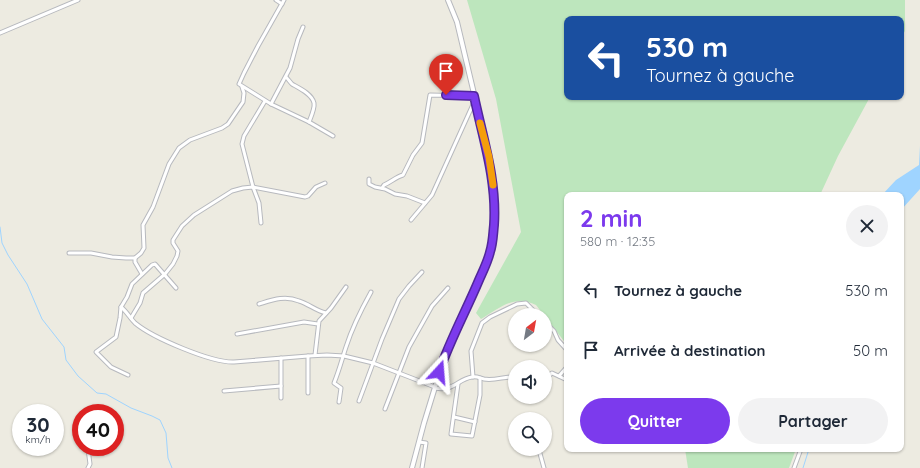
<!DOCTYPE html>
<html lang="fr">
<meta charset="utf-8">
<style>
:root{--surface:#fff;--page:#f2f2f3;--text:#1f2937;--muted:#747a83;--accent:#7c3aed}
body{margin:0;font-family:Quicksand,sans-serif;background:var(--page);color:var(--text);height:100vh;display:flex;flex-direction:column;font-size:15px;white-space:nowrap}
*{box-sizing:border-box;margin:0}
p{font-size:13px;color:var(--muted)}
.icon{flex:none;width:22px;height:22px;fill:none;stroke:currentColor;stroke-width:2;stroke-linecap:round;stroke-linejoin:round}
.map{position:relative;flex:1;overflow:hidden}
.details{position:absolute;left:564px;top:192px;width:340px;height:260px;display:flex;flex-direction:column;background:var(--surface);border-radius:8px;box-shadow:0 1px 3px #0004}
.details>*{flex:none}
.banner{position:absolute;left:564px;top:16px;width:340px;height:84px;border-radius:8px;box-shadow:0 1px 3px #0004;background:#1a4fa0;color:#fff;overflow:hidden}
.needle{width:26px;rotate:31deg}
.buttons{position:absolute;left:508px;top:308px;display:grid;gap:8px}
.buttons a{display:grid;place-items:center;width:44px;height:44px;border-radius:50%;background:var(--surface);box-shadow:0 1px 3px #0004;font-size:20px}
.speed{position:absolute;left:12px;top:404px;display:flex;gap:8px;font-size:20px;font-weight:700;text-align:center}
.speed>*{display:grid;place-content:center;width:52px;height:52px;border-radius:50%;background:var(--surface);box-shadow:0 1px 3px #0004;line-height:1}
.speed small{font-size:10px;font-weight:400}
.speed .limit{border:6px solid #d22;background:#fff;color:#111}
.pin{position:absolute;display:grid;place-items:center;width:34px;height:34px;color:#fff;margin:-41px -17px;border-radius:50% 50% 50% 0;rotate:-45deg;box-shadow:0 0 4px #0007}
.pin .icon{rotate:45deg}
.me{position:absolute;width:44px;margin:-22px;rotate:19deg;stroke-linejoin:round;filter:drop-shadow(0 0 3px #0008)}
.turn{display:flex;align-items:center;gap:14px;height:84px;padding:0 16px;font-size:18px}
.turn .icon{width:52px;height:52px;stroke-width:2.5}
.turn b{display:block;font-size:28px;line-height:34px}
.round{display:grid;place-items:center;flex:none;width:42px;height:42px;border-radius:21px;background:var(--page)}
.head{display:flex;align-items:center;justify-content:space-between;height:68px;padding:0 16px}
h1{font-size:24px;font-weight:800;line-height:30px;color:var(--accent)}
.button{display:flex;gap:8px;margin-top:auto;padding:8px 16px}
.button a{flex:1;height:46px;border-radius:24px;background:var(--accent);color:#fff;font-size:16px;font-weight:800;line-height:46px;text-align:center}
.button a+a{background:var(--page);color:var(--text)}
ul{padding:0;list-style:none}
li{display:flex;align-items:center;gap:12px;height:60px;padding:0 16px}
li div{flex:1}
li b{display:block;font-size:15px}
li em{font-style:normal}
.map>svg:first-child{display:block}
</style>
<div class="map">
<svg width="920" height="468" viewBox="0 0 920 468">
<rect width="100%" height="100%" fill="#edebe1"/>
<g fill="#bde6bd">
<path d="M467,0H905V31L901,38V19H567V97H870L838,156L820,195H567V345L536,305C514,294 500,308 481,319L476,313L521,232L496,99Z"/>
<path d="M685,449H796L789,468H688Z"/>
</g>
<path fill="#9fd4ff" d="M920,146V189L901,210V195H882L896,180L919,165Z"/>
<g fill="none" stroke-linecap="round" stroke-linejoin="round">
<g stroke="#9fd4ff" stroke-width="1">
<path d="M0,227L2,243L8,255L27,284L42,319L64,347L66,360L78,376L97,393L106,394L131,408L152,416L160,420L166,433L168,458L172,468"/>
<path d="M803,468L809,449"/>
</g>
<defs>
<g id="minor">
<path d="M276,0L282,4"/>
<path d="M284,0L258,46L244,73L239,84L271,104L309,122L333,136"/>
<path d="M0,33L78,0"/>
<path d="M286,77C288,79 290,82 292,84C299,88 312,94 314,103C315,108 311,117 309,122"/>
<path d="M271,104L290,68L298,39L303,27"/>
<path d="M369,179V184L375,187L385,189L395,194L407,196L425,203"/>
<path d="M382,188L384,185C391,182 396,177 403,175L413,155L422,143L430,95L474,96"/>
<path d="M411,220L432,195L475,100"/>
<path d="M261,223L259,203L253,187L242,144L244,136L265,101"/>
<path d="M69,253H91L112,257L126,258H135L141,253L144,248L143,225L153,207L169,164L179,148L190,140L222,128L228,124L243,102L244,93L242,87"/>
<path d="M135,258V262L142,274"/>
<path d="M259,304C272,300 285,295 299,301C309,304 316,311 326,313"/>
<path d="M121,307C127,312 130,318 135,323C153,338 212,363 234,362L308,356L327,355L344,356L373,363L435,387"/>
<path d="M131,318L140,303L143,293L165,274L173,264L177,256L178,251L173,243V240L182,226L194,215L232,191L243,188L253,187L305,197L308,196L316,187L325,183"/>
<path d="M545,322L554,331L558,340L567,350"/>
<path d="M237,334L304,322L318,324"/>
<path d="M315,355L319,321L331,308L346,287"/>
<path d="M128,375L111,367L96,352L116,337L120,318L121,307L127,297L132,284L152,265L155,264L176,288"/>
<path d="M559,376L567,367"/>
<path d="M473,377L471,351L482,323L490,317L517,304L526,303L538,315"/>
<path d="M545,379L552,373L567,380"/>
<path d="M458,384L451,434L472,436L480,395V378"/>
<path d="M435,388C453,392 458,379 472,377C476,376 480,378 484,379C495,381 505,376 515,377"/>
<path d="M224,391L281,386"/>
<path d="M308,393V356"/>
<path d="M281,398V358"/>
<path d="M359,401L382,339L399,299L409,286L422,272"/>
<path d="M339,402L341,388L334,383C339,371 342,359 346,347C352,328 361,310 371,292"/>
<path d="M385,409L409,347L432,306L448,288"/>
<path d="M454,417L475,422"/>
<path d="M419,442L426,443L422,468"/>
<path d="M88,449L90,464L88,468"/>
<path d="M539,450L544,468"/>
<path d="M794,468L801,449"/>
</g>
<path id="tertiary" d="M412,468L424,423L444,358L489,257L493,234L495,212L494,191L489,157L457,22L448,0"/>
</defs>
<use href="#minor" stroke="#b7b9be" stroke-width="5"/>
<use href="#tertiary" stroke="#b7b9be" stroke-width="6"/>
<use href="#minor" stroke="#fff" stroke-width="3"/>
<use href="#tertiary" stroke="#fff" stroke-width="4"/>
</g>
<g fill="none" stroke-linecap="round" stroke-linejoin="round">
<defs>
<path id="route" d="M439,372C450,340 466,311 479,280C483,271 488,261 490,252C493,243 493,234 494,225C497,180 483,139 474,96L446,95"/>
</defs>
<use href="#route" stroke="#51269a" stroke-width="10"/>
<use href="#route" stroke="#7c3aed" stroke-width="7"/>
<path stroke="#f59e0b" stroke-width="7" d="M480,123L489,157L493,185"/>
</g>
</svg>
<div class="buttons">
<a><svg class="needle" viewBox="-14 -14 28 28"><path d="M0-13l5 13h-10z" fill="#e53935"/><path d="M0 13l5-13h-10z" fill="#747a83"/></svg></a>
<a><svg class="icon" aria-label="sound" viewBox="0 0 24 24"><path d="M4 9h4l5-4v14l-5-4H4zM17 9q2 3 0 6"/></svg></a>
<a><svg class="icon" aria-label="search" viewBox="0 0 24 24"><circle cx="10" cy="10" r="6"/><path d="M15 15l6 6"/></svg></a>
</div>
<div class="speed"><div>30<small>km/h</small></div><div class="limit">40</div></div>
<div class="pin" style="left:446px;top:95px;background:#d93025"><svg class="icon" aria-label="arrive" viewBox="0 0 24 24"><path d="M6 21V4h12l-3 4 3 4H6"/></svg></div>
<svg class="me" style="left:439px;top:372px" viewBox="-20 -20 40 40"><path d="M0-17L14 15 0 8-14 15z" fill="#7c3aed" stroke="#fff" stroke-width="4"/></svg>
<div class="banner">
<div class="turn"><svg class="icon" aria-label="left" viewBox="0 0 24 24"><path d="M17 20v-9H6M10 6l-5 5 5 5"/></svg><div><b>530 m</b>Tournez à gauche</div></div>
</div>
<section class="details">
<div class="head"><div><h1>2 min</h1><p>580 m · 12:35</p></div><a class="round"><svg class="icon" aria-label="close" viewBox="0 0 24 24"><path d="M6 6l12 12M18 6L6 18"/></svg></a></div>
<ul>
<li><svg class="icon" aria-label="left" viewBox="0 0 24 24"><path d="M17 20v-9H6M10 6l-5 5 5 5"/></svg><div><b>Tournez à gauche</b></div><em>530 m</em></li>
<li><svg class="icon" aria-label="arrive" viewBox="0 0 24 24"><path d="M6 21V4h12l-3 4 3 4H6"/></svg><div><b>Arrivée à destination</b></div><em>50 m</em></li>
</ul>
<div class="button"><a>Quitter</a><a>Partager</a></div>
</section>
</div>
